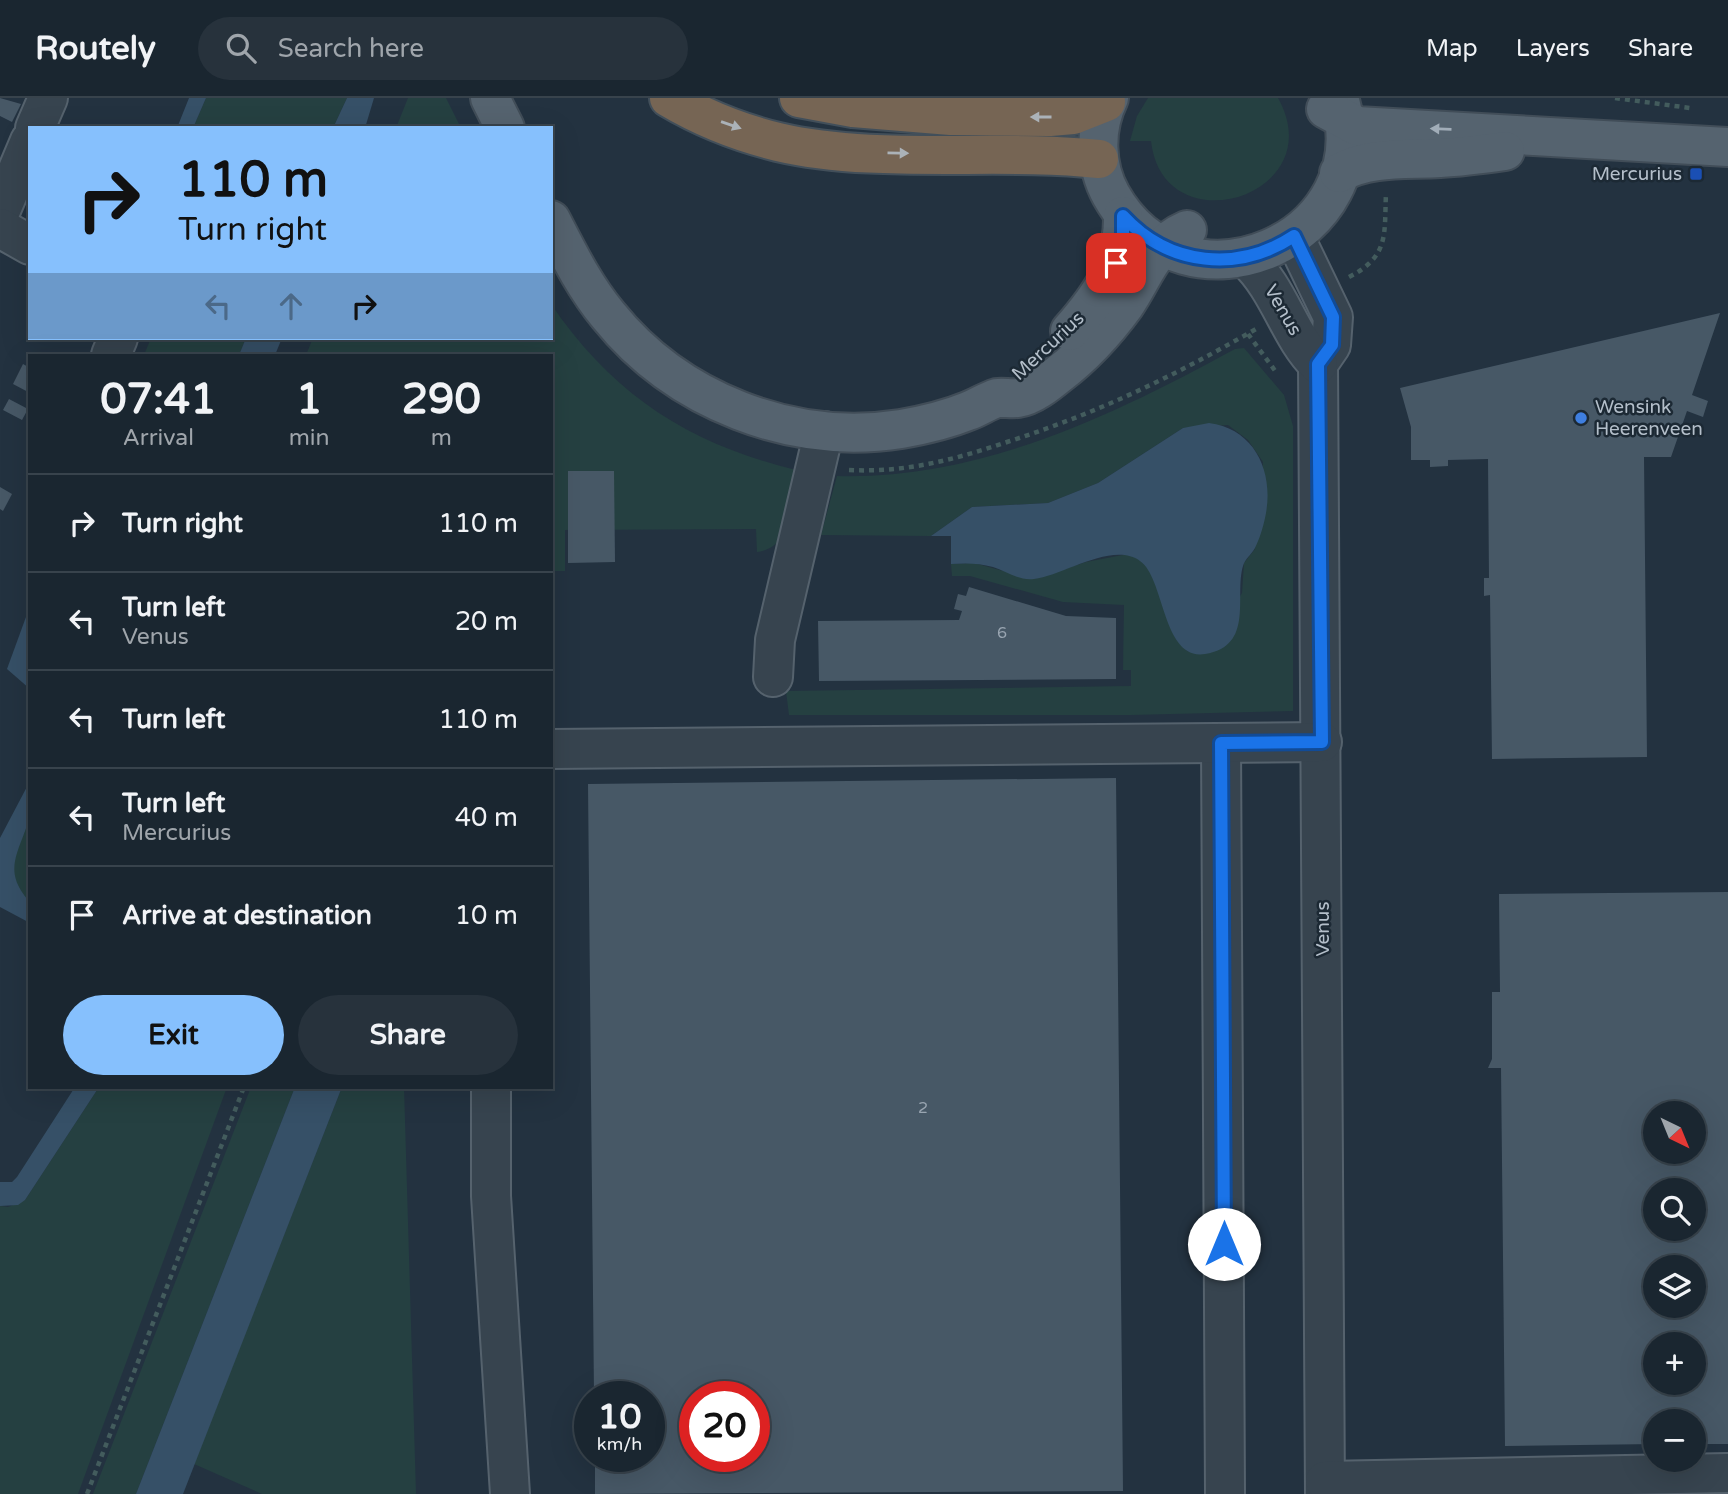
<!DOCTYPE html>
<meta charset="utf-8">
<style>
:root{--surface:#1a2630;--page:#27323c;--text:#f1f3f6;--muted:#9fa5ab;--line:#38434c;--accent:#86c0fd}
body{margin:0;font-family:"Varela Round",sans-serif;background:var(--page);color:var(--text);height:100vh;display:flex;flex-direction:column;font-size:26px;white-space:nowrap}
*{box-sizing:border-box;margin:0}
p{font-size:23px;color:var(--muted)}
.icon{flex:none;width:38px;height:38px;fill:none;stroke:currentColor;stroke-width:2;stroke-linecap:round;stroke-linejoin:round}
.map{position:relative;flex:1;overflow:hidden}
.side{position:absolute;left:28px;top:256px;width:525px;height:735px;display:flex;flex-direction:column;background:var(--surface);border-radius:0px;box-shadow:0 7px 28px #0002,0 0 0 2px var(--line)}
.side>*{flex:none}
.top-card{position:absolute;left:28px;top:28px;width:525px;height:214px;border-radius:0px;box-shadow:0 7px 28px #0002,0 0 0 2px var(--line);background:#86c0fd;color:#111;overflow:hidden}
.needle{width:46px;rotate:137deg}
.controls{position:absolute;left:1643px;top:1003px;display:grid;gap:14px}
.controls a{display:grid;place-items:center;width:63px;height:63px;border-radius:50%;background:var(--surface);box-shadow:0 7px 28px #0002,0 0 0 2px var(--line);font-size:35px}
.speed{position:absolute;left:574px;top:1283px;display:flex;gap:14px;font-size:35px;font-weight:700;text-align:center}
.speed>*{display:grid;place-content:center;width:91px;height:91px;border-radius:50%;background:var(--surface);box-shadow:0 7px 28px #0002,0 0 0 2px var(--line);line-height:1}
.speed small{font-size:18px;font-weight:400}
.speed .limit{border:10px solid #d22;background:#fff;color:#111}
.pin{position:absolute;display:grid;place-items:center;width:60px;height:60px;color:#fff;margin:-30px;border-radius:14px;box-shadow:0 4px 10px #0006}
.me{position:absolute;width:77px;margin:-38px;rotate:0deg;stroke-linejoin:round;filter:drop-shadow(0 0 5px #0008)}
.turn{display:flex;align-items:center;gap:24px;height:147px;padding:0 35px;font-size:32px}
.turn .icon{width:91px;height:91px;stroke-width:2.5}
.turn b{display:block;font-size:49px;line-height:60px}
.lanes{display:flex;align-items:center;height:66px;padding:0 35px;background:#0003;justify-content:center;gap:35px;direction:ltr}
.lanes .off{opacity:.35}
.eta{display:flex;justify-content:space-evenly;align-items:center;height:119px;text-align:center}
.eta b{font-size:42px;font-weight:700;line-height:49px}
.button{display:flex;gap:14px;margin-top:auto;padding:14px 35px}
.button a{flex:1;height:80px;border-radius:42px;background:var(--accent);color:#111;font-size:28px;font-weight:700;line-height:80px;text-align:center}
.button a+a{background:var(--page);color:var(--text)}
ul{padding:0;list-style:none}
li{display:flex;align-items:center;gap:21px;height:98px;padding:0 35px;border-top:2px solid var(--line)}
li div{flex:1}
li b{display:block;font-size:26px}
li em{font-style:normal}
header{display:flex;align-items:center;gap:42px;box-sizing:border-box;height:98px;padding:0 35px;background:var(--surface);border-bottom:2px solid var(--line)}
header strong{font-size:33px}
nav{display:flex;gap:38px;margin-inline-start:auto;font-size:24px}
.search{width:490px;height:63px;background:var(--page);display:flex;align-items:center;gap:18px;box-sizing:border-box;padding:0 24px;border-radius:38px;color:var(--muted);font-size:26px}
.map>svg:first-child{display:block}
</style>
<header>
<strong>Routely</strong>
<div class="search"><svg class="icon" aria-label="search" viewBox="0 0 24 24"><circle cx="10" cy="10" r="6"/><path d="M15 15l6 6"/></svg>Search here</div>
<nav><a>Map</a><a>Layers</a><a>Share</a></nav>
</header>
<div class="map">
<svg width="1728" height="1396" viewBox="0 0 1728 1396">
<rect width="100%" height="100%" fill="#233240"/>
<g fill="#254041">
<path d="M206,0H347L333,30H193Z"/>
<path d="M408,0H446L461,30H396Z"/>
<path d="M1148,0H1278C1333,98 1163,150 1151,43H1130L1137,18Z"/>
<path d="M551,206C613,297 689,346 796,372C791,401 795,449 757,454L756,431L565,432V473H551V257H306L313,240H551Z"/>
<path d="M151,240H246L239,257H144Z"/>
<path d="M1244,250L1284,297L1293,328V613L1131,617H789L786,593L1131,588V572H1123L1124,507L1063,504L970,478H952L951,466L974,465L1033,481L1086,464L1128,456L1142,463L1153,477L1176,541L1187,553L1204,556L1242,495L1244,465L1255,451L1263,364L1248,342L1228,327L1183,330L1098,385L1048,405L972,409L931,438L821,437L837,378C979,382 1112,318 1235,251Z"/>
<path d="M30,717V804C0,774 12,752 30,717Z"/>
<path d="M99,989H227L78,1396H0V1108L8,1109L25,1102Z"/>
<path d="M251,989H295L136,1396H93Z"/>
<path d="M342,989H404L416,1396H262L194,1366Z"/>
</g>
<g fill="#365067">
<path d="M189,0H206L193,30H177Z"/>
<path d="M347,0H374L365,30H333Z"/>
<path d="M246,240H282L275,257H239Z"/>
<path d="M1209,325C1256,331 1275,376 1265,420C1263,430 1259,442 1255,450C1251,457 1245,461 1243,468C1234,498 1255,548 1205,556C1162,563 1165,480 1140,463C1112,443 1063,478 1034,481C1019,483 1006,473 993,469C979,465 966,465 951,466V438H931L972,409L1048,405L1098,385L1183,330Z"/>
<path d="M30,508V591L7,571Z"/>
<path d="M30,683C30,693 32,707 30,717C21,753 0,771 30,804V825L0,809V740Z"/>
<path d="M75,989H99L25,1102L18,1107L0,1108V1084H12L17,1079Z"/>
<path d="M295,989H342L183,1396H136Z"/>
</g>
<g fill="#475866" fill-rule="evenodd">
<path d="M0,0L21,6L12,24L0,18Z"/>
<path d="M1720,215L1692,297L1708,303L1703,319L1687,313L1671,359H1644L1647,659L1492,661L1490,497L1484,498V480H1489L1488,361L1448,362V368L1430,369V362H1411V329L1400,290Z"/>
<path d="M23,266L30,270V295L13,286Z"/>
<path d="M9,301L28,311L22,322L3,312Z"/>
<path d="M568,373H614L615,464L568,465Z"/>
<path d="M0,389L12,396L3,413L0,411Z"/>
<path d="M969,489L1066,518L1116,520V581L819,583L818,523L959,522L962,513L954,511L958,496L966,498Z"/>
<path d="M1116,680L1123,1393L595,1396V1358H649V1298H594L588,686ZM695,1298H754V1358H695Z"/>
<path d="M1728,794V1346H1694V1323H1656V1346L1505,1348L1501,970H1488L1492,961V894H1500L1499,796ZM1656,1015H1694V1054H1656ZM1656,1092H1694V1130H1656ZM1656,1169H1694V1208H1656ZM1656,1246H1694V1284H1656Z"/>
</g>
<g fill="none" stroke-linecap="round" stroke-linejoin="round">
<defs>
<g id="minor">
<path d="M35,30L48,0"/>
<path d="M0,114L30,43"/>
<path d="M0,130L30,147"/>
<path d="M1294,138L1333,219L1331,247L1318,266L1325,1396"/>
<path d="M1246,160C1280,192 1289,238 1318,266"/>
<path d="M111,257L118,240"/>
<path d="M773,579L775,542L824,333"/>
<path d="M1221,645L1225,1396"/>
<path d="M551,651L1322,644"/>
<path d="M491,989V1098L510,1396"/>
<path d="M1325,1383L1728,1375"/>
</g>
<g id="major">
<path d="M490,0L505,30"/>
<path d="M1109,0C1094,31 1095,68 1111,97C1185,228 1384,141 1339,0"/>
<path d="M1326,11L1357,28L1728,49"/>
<path d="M1339,75C1370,58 1406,62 1440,60C1462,59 1484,56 1505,53"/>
<path d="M551,122C568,155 584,188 608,217C677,303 792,348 901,331C924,327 946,322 968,313C977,310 987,303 997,300C1003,299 1011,301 1018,300C1032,298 1048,285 1059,276C1084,257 1106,233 1125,207C1145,178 1152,147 1187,132"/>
<path d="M1070,233C1100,199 1124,165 1123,118"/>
</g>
<g id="highway">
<path d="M669,0C701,19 741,35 778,44C876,67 997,50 1099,61"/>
<path d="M799,0L853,10L951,18L1050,19L1073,17L1106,4"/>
</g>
</defs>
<use href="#minor" stroke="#55626d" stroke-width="42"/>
<use href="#major" stroke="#414d58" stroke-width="42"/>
<use href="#highway" stroke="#424f5a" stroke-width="42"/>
<g stroke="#435c5d" stroke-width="4.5" stroke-dasharray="5 5" stroke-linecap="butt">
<path d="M1615,0L1690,10"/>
<path d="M1349,179C1390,158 1384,136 1386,95"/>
<path d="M1248,236L1276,274"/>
<path d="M849,372C906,375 957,361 1010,343C1100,314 1174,278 1256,231"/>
<path d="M87,1396L244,989"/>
</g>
<use href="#minor" stroke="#37444f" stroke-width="38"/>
<use href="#major" stroke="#55636f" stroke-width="38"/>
<use href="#highway" stroke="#766554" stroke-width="38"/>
</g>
<defs><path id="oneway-solid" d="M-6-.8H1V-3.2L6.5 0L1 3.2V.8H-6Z" transform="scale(1.75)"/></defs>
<g fill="#abb2b8">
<use href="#oneway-solid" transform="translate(1041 19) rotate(180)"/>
<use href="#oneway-solid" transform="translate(731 27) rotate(19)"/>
<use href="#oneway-solid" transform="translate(898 55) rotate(1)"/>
</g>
<use fill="#a1adb8" href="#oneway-solid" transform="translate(1441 31) rotate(-178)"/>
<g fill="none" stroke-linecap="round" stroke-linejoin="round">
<defs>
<path id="route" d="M1116,165L1123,143V118C1169,168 1238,175 1294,138L1333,219L1332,247L1318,266L1322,644L1221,645L1224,1146"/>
</defs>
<use href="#route" stroke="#114b97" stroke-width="18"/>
<use href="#route" stroke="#1a73e8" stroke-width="12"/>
</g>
<rect fill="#1a4fb4" stroke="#1c2934" stroke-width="2.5" x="1689" y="69" width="14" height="14" rx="3.5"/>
<circle fill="#3f7fe0" stroke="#1c2934" stroke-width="2.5" cx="1581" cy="320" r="7"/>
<g text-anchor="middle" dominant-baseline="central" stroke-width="5" stroke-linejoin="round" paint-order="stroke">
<g font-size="16" fill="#99a5b1">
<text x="1002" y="535">6</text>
<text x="923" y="1010">2</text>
</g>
<g font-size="19" fill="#b4bfca" stroke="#1c2934" text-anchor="end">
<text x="1682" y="76">Mercurius</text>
<text x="1595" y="309" text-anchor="start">Wensink<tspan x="1595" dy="22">Heerenveen</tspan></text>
</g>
<g font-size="19" fill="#b4bfca" stroke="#1c2934">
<text transform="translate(1283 212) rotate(60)">Venus</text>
<text transform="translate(1048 248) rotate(-43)">Mercurius</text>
<text transform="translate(1323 831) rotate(-90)">Venus</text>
</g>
</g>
</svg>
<div class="controls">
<a><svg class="needle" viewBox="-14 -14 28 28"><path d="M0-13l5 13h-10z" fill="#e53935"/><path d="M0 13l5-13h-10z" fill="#9fa5ab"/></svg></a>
<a><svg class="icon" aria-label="search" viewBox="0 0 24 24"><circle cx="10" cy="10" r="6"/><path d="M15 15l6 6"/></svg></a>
<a><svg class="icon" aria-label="layers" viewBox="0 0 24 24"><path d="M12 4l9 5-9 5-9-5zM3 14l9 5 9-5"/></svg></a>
<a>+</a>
<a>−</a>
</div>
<div class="speed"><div>10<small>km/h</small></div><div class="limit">20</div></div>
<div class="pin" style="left:1116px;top:165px;background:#d93025"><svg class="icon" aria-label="arrive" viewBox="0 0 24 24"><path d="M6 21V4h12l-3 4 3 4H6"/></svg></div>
<svg class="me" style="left:1224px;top:1146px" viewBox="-20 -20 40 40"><circle r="19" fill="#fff"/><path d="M0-13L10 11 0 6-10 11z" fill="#1a73e8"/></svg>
<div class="top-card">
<div class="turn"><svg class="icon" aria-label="right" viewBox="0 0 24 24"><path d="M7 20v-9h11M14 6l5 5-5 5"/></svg><div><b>110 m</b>Turn right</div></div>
<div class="lanes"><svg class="icon off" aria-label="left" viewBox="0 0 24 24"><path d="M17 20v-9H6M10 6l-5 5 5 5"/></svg><svg class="icon off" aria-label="ahead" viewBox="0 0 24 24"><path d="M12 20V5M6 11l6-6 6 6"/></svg><svg class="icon" aria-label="right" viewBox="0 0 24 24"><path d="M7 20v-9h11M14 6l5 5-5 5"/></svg></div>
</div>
<section class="side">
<div class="eta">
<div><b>07:41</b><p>Arrival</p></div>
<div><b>1</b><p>min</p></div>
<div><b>290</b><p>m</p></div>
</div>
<ul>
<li><svg class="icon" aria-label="right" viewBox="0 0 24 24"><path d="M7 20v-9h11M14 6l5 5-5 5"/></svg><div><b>Turn right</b></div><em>110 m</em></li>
<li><svg class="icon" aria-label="left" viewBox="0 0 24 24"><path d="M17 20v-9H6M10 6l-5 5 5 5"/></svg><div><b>Turn left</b><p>Venus</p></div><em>20 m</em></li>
<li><svg class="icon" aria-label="left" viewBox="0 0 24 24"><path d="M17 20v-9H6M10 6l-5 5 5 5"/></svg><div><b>Turn left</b></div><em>110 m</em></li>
<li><svg class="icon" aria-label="left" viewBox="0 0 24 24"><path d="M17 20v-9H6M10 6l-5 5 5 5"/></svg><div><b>Turn left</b><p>Mercurius</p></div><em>40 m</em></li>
<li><svg class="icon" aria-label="arrive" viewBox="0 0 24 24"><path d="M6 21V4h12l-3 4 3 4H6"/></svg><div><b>Arrive at destination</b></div><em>10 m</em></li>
</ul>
<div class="button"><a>Exit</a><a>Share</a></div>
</section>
</div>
